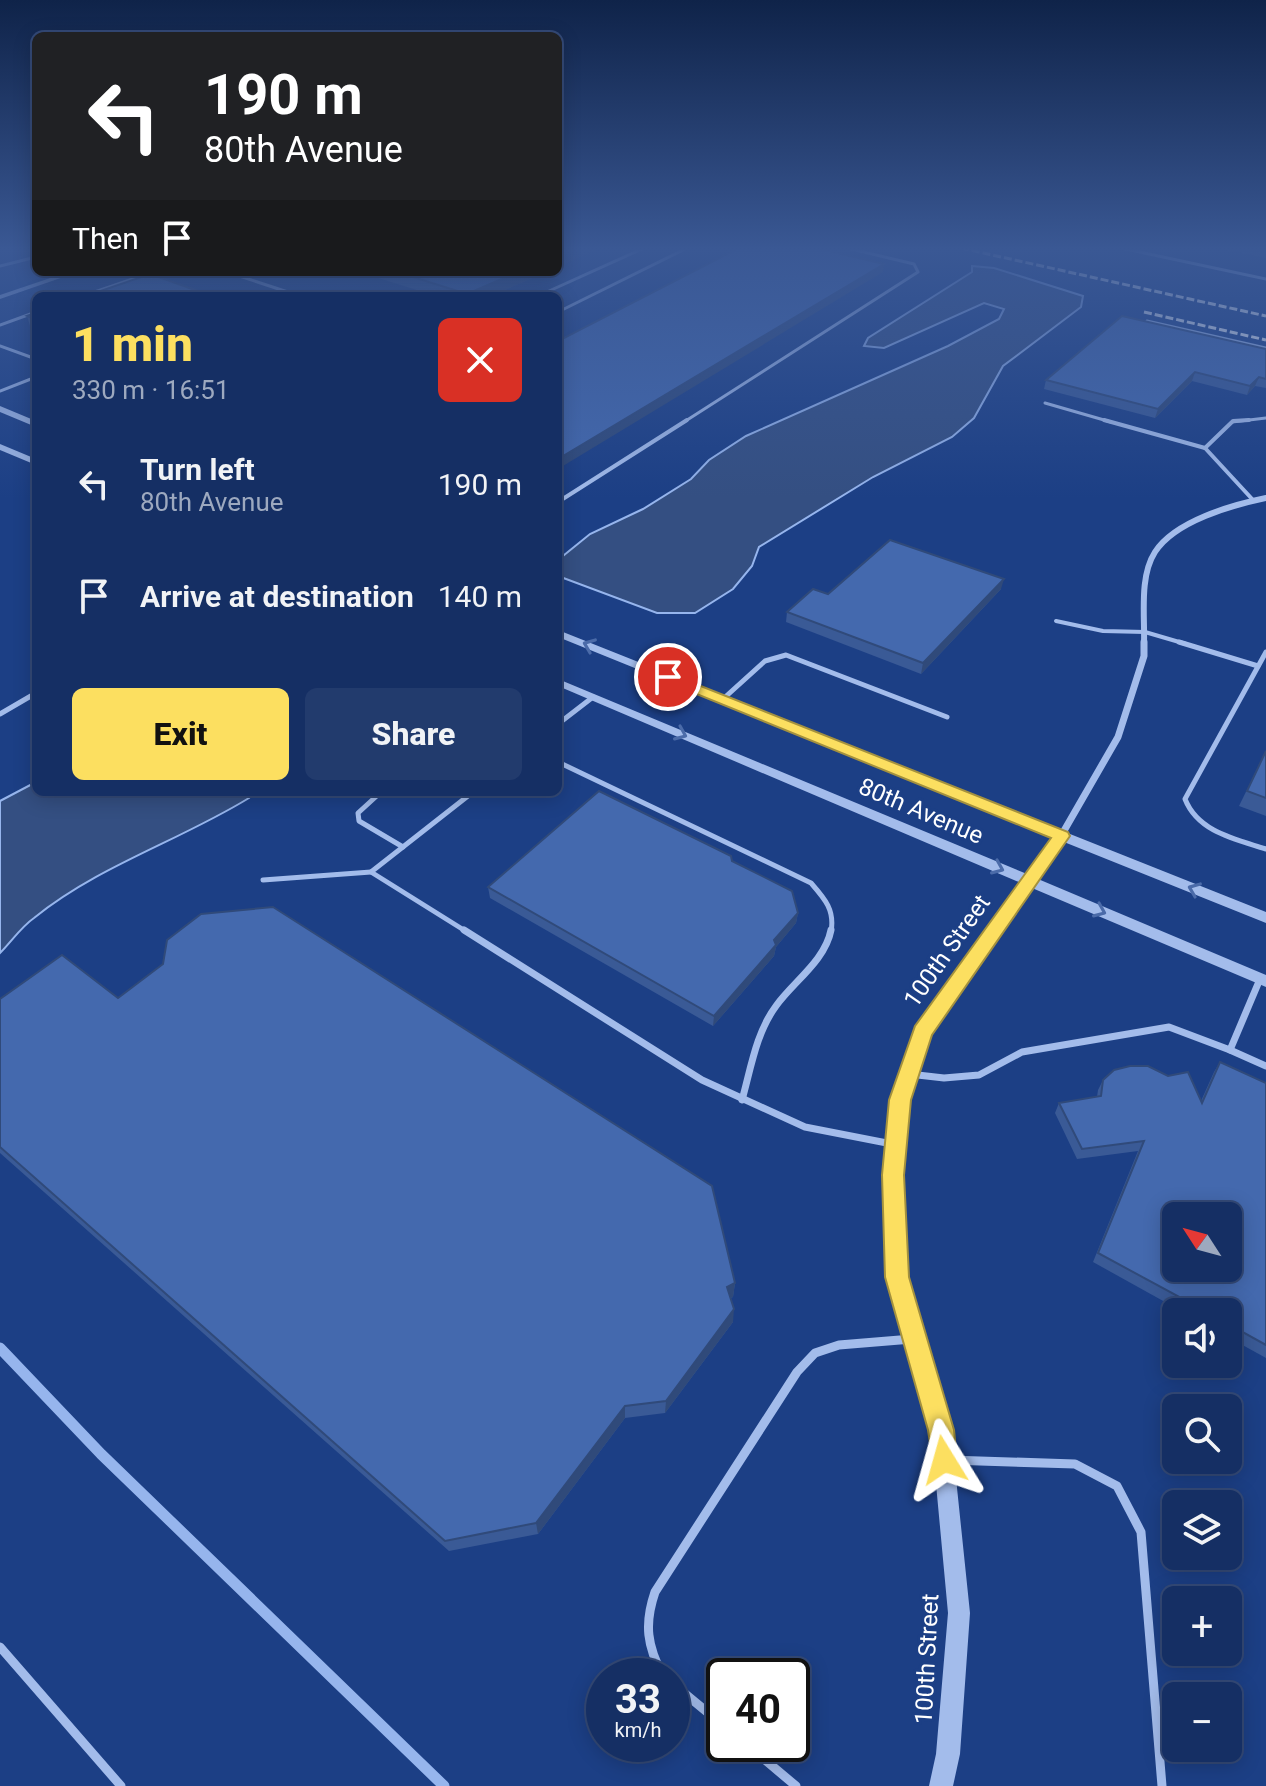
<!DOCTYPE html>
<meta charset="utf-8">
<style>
:root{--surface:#152f64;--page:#223b6d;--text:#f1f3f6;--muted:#9da9bf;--line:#344a78;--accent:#fcdf60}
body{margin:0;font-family:Roboto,sans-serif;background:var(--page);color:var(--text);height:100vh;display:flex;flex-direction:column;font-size:30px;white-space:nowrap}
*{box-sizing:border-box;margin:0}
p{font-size:26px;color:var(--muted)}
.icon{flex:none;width:44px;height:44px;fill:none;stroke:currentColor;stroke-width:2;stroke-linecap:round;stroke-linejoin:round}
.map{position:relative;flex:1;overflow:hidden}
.panel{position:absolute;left:32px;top:292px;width:530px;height:504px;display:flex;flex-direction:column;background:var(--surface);border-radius:12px;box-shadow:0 4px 20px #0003,0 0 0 2px var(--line)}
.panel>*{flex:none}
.top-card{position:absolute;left:32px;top:32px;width:530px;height:244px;border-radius:12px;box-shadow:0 4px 20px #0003,0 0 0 2px var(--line);background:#202124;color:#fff;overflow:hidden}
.needle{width:52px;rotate:306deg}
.fabs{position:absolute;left:1162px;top:1202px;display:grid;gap:16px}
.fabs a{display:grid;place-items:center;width:80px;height:80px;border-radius:12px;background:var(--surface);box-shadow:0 4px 20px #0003,0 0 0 2px var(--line);font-size:40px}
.speed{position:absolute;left:586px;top:1658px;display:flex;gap:16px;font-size:40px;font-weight:700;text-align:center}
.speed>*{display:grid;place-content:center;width:104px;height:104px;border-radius:50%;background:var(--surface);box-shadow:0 4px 20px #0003,0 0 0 2px var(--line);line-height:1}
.speed small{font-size:20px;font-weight:400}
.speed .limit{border:4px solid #111;border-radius:12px;background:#fff;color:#111}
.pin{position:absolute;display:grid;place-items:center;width:68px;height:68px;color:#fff;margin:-34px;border:4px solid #fff;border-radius:50%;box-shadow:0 2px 8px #0007}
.me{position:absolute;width:88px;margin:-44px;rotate:352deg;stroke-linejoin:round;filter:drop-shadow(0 0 6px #0008)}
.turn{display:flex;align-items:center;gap:28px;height:168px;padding:0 40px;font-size:36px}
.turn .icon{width:104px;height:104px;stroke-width:2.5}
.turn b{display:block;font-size:56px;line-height:68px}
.then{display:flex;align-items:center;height:76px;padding:0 40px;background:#0003;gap:16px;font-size:30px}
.round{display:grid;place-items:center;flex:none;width:84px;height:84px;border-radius:12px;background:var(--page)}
.headline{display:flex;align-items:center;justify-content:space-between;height:136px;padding:0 40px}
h1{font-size:48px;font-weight:800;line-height:60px;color:var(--accent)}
.action{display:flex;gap:16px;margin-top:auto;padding:16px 40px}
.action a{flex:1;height:92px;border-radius:12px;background:var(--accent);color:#111;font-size:32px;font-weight:800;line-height:92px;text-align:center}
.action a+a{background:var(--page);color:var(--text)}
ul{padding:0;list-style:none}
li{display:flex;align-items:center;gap:24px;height:112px;padding:0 40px}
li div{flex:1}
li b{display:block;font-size:30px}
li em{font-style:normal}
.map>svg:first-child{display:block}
</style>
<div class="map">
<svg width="1266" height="1786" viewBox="0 0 1266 1786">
<rect width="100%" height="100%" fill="#1c3f85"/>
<g fill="#344f82" stroke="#96b5ed" stroke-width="2">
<path d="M972,266L994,268L1083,296L1081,307L1003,366L974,418L952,437L873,477L759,547L752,566L733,589L695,613H657L558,576V560L590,534L643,509L691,479L709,460L746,436L948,346L999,319L1004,309L984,303L884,348L864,346L868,338L972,272Z"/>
<path d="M36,782V792H254L249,798C179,841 98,866 34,918C21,927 11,942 0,953V801Z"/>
</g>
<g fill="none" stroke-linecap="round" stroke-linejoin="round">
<path stroke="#96b5ed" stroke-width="11" d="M0,1348L101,1454L444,1786"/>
<g stroke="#a3bceb" stroke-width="3">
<path d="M1121,248L1266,279"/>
<path d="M0,266L36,257"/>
<path d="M227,272L300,296"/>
<path d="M83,296L153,272"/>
<path d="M538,296L644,248"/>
<path d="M558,312L687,248"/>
<path d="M1147,321L1266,348"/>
<path d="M0,325L36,312"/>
<path d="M0,346L36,359"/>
<path d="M0,391L36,377"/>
<path d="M1045,403L1111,422"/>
<path d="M684,422L918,272L914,264L847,248"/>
<path d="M1232,422L1266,418"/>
</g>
<g stroke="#a3bceb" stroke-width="4">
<path d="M1104,420L1205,448L1253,500"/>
<path d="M1205,448L1233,421L1249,420"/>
<path d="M558,502L687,420"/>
<path d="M1056,621L1103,631L1145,632L1186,644"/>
</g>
<g stroke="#a3bceb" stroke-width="5">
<path d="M1179,642L1258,666"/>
<path d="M1266,652L1185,799C1198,832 1235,839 1266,849"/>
<path d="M723,699L765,661L786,655L947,717"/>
<path d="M0,714L36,693"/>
<path d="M558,724L593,697"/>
<path d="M558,762L811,883C825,899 835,910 831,932"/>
<path d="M381,792L358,813L359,821L403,847"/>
<path d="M263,880L371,872"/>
<path d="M467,932L371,872L473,792"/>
</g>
<g stroke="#a3bceb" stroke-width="7">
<path d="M464,930L702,1080L805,1127L892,1144"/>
<path d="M1230,1050L1266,1066"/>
<path d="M909,1074L944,1078L979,1075L1022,1052L1169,1027L1230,1050L1260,979"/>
<path d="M742,1100C751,1068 756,1033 776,1006C793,982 825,961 831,930"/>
</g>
<g stroke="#a3bceb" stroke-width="9">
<path d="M949,1460L1075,1464L1117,1486L1141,1532L1162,1786"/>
<path d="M0,1647L121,1786"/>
<path d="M663,1676C647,1646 644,1624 655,1592L797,1372L815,1353L839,1345L912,1339"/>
<path d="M672,1683L724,1726"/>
<path d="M746,1744L796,1786"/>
</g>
<path stroke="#a3bceb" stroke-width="6" d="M1144,644C1145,616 1139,577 1155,552C1175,521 1232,505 1266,498"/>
<path stroke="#a3bceb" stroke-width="7" d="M1061,836L1118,737L1144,656V642"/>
<g fill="#a3bceb" fill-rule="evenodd">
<path d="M68,272H78L0,299V295Z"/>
<path d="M0,406L36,421V427L0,412Z"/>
<path d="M0,444L36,459V465L0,450Z"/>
<path d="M558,630L1266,912V923L1064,842L1038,879L1266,975V987L1032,888L930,1034L908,1100L902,1175L906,1277L951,1430L970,1613L960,1754L953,1786H929L936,1754L948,1613L931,1430L888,1277L884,1175L892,1100L917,1028L1021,883L558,686V679L1027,874L1053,837L558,637Z"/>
</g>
<g stroke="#fff" stroke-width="3" stroke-dasharray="8 3" stroke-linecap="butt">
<path d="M961,248L1266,316"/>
<path d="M1144,312L1266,340"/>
</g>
</g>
<g fill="#3a5a96">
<path d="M1219,248H1266V258Z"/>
<path d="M359,272H546L491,296H436Z"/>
<path d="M36,313V331L31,329L27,316Z"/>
<path d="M1266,349V388L1255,386L1247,395L1192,381L1155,418L1044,389L1046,380Z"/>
<path d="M1001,589L921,674L786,622L787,612L828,594Z"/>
<path d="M1266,751V816L1239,806Z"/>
<path d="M732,861L798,913L796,923L776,947L774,956L713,1026L490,898L488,887Z"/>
<path d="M118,998L735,1283L733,1297L731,1298L733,1322L665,1413L625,1418L538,1534L449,1551L0,1153V999Z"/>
<path d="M1220,1062L1266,1083V1358L1228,1337V1312H1183L1093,1262L1138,1151L1077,1159L1055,1113L1059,1103L1097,1097L1098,1090L1103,1080L1201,1101L1214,1072Z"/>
</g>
<g fill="#304a7a">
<path d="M573,248H601L558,267V255Z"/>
<path d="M884,264L883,272L558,469V459Z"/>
<path d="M518,272H546L491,296H467V294Z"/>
<path d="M1195,372L1192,381L1155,418L1158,409Z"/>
<path d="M1259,377L1255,386L1247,395L1250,386Z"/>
<path d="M1004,579L1001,589L921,674L923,663Z"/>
<path d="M798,913L796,923L776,947L774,956L713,1026L714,1016L774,940Z"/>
<path d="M735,1283L733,1297L726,1300L727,1287Z"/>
<path d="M734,1309L733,1322L665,1413L666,1401Z"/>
<path d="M625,1406V1418L538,1534L536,1523Z"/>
</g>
<g fill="#4469ae" stroke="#304a7a" stroke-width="2" fill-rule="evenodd">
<path d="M558,248H573L558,255Z"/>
<path d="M739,248H816L884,264L558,459V341Z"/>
<path d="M397,272H518L467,294Z"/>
<path d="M150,274L212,296H86Z"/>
<path d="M36,313V320L27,316Z"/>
<path d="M1122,316L1266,349V379L1259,377L1250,386L1195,372L1158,409L1046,380Z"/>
<path d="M890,540L1004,579L923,663L787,612L813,589L828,594Z"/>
<path d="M1266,751V798L1247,791Z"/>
<path d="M599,791L731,856L732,861L792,891L798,913L774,940L776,945L714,1016L488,887Z"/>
<path d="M273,907L712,1186L735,1283L727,1287L734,1309L666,1401L625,1406L536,1523L445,1541L0,1147V999L62,955L118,998L163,964L167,940L201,914Z"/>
<path d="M1220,1062L1266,1083V1345L1228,1324V1312H1207L1098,1253L1144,1141L1082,1149L1059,1103L1101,1096L1103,1080L1114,1070L1130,1066H1148L1168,1076L1188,1072L1202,1103ZM1176,1216H1228V1268H1176Z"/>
</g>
<defs><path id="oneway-chevron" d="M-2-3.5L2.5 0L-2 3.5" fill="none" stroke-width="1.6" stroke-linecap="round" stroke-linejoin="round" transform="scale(2)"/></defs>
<g stroke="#4b6ba9">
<use href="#oneway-chevron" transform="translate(589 645) rotate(-158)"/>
<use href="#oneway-chevron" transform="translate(681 734) rotate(23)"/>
<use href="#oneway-chevron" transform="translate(998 868) rotate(23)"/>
<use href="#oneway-chevron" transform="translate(1194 889) rotate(-158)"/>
<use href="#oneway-chevron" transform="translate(1100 911) rotate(23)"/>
</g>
<linearGradient id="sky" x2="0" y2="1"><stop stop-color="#0f2349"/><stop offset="0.5" stop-color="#3a5894"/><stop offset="1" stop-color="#3a5894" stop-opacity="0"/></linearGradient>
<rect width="1266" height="498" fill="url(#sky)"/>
<path fill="#fcdf60" stroke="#a4913e" stroke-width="2" d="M668,673L1068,832L1070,836L932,1035L911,1100L904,1175L909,1277L954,1430L957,1460L953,1469L944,1473L934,1469L928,1430L885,1277L882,1175L889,1100L915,1026L1051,838L662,680L660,677Z"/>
<g text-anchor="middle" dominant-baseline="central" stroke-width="6" stroke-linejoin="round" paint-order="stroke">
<g font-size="24" fill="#fff" stroke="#1c3f85">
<text transform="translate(921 811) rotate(23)">80th Avenue</text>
<text transform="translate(947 951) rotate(-55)">100th Street</text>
<text transform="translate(927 1659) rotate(-87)">100th Street</text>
</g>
</g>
</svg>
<div class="fabs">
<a><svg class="needle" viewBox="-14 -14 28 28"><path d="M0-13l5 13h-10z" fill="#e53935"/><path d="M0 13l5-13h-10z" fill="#9da9bf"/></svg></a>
<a><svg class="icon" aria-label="sound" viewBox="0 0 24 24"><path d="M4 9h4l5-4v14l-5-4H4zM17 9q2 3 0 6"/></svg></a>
<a><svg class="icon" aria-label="search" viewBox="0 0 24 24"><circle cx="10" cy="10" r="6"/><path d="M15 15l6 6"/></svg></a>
<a><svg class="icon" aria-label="layers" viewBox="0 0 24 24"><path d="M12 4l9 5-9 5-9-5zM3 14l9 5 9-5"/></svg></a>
<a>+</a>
<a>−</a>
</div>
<div class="speed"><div>33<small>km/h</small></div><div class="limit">40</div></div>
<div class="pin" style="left:668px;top:677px;background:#d93025"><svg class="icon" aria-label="arrive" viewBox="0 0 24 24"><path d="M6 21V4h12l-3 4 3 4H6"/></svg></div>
<svg class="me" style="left:944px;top:1460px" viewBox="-20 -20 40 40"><path d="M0-17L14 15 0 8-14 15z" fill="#fcdf60" stroke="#fff" stroke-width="4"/></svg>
<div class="top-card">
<div class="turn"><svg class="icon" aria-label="left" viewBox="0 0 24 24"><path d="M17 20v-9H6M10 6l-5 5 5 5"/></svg><div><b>190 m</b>80th Avenue</div></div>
<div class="then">Then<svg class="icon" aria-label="arrive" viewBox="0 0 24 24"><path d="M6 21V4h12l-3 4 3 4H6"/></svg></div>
</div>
<section class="panel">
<div class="headline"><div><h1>1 min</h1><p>330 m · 16:51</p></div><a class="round" style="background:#d93025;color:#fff"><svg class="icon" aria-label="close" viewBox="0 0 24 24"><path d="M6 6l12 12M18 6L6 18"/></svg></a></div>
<ul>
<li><svg class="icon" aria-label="left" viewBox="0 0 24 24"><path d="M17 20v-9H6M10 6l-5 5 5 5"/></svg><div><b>Turn left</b><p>80th Avenue</p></div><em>190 m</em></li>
<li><svg class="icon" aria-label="arrive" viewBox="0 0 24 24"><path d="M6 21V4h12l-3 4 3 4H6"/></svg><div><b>Arrive at destination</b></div><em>140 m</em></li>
</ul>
<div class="action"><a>Exit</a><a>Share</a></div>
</section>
</div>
